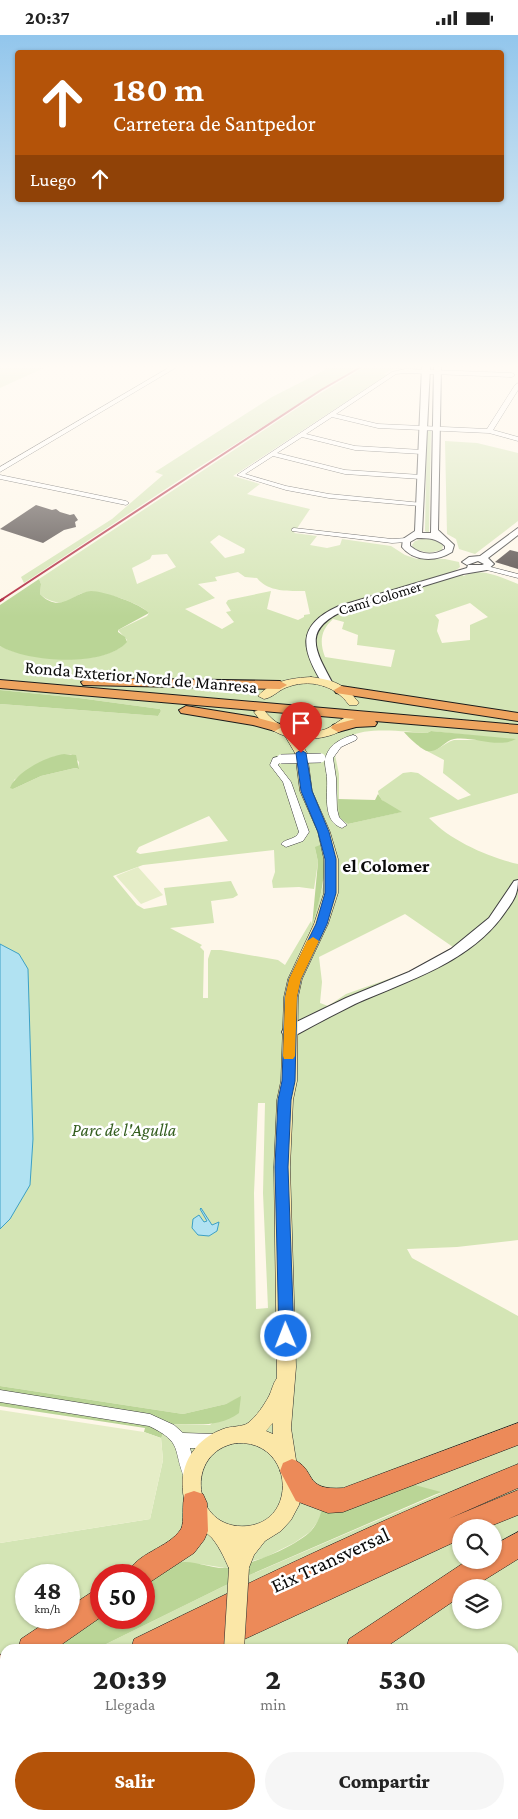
<!DOCTYPE html>
<html lang="es">
<meta charset="utf-8">
<style>
:root{--surface:#fff;--page:#f6f6f6;--text:#222;--muted:#767676;--accent:#b45309}
body{margin:0;font-family:"Crimson Pro",serif;background:var(--page);color:var(--text);height:100vh;display:flex;flex-direction:column;font-size:19px;white-space:nowrap}
*{box-sizing:border-box;margin:0}
p{font-size:16px;color:var(--muted)}
.icon{flex:none;width:28px;height:28px;fill:none;stroke:currentColor;stroke-width:2;stroke-linecap:round;stroke-linejoin:round}
.map{position:relative;flex:1;overflow:hidden}
.details{position:absolute;left:0px;top:1609px;width:519px;height:176px;display:flex;flex-direction:column;background:var(--surface);border-radius:15px 15px 0 0;box-shadow:0 1px 4px #0004}
.details>*{flex:none}
.guide{position:absolute;left:15px;top:15px;width:489px;height:152px;border-radius:5px;box-shadow:0 1px 4px #0004;background:#b45309;color:#fff;overflow:hidden}
.fabs{position:absolute;left:452px;top:1484px;display:grid;gap:10px}
.fabs a{display:grid;place-items:center;width:50px;height:50px;border-radius:50%;background:var(--surface);box-shadow:0 1px 4px #0004;font-size:25px}
.speed{position:absolute;left:15px;top:1529px;display:flex;gap:10px;font-size:25px;font-weight:700;text-align:center}
.speed>*{display:grid;place-content:center;width:65px;height:65px;border-radius:50%;background:var(--surface);box-shadow:0 1px 4px #0004;line-height:1}
.speed small{font-size:12px;font-weight:400}
.speed .limit{border:8px solid #d22;background:#fff;color:#111}
.pin{position:absolute;display:grid;place-items:center;width:42px;height:42px;color:#fff;margin:-51px -21px;border-radius:50% 50% 50% 0;rotate:-45deg;box-shadow:0 0 5px #0007}
.pin .icon{rotate:45deg}
.me{position:absolute;width:55px;margin:-28px;rotate:359deg;stroke-linejoin:round;filter:drop-shadow(0 0 4px #0008)}
.turn{display:flex;align-items:center;gap:18px;height:105px;padding:0 15px;font-size:22px}
.turn .icon{width:65px;height:65px;stroke-width:2.5}
.turn b{display:block;font-size:35px;line-height:42px}
.then{display:flex;align-items:center;height:48px;padding:0 15px;background:#0003;gap:10px;font-size:19px}
.eta{display:flex;justify-content:space-evenly;align-items:center;height:85px;text-align:center}
.eta b{font-size:30px;font-weight:800;line-height:35px}
.cta{display:flex;gap:10px;margin-top:auto;padding:10px 15px}
.cta a{flex:1;height:58px;border-radius:30px;background:var(--accent);color:#fff;font-size:20px;font-weight:800;line-height:58px;text-align:center}
.cta a+a{background:var(--page);color:var(--text)}
.status{display:flex;justify-content:space-between;align-items:center;height:35px;padding:0 25px;background:var(--surface);direction:ltr}
.status svg{height:14px;fill:currentColor}
.map>svg:first-child{display:block}
</style>
<div class="status"><b>20:37</b><svg viewBox="0 0 49 12"><path d="M0 12V9h3v3zM5 12V6h3v6zM10 12V3h3v9zM15 12V0h3v12zM26 1h20v11H26zM47 4h2v5h-2z"/></svg></div>
<div class="map">
<svg width="518" height="1784" viewBox="0 0 518 1784">
<rect width="100%" height="100%" fill="#fef7e9"/>
<g fill="#d4e5b5" fill-rule="evenodd">
<path d="M0,332H46L0,353Z"/>
<path d="M324,332H357L196,434L24,548L21,542L112,484L163,440L155,437L272,362L325,335Z"/>
<path d="M365,332H404V333L391,335L384,339L387,340L233,441L260,449L247,459L310,474L294,498L317,501L310,510L327,513L340,510L342,504L391,511L405,520L417,524H445L459,527L460,532L455,536L464,541C480,531 502,543 518,549V758L429,783C451,806 488,822 518,829V1205L457,1212L407,1214L412,1223L518,1281V1784H0V1508L150,1484L163,1425L161,1403L168,1389L210,1390L241,1362L226,1369L183,1379L0,1351V669L158,681L161,676L160,674L79,663L0,655V611C28,625 104,633 126,607L127,605L118,595L147,581L149,578C139,567 98,554 83,558C78,559 74,563 70,566C61,570 47,566 40,559L41,549L39,544L314,362ZM219,500L245,514L244,518L225,523L210,507ZM167,519L176,532L137,549L132,533L150,524L152,520ZM238,537L245,542L257,543C268,557 288,556 305,556L310,579L304,580V582L298,585L267,574L271,556L228,565L226,568L231,576L226,577L234,587L222,594L185,574L215,563L198,549L217,546L215,542ZM470,568L488,582L470,590V605L442,608L437,596L439,585L435,580ZM333,584L344,587L342,594L358,600L357,610L395,615L391,632L325,622C319,606 321,595 333,584ZM431,696L513,705H454C443,708 439,717 427,716L444,725L443,738L471,760L458,765L418,738L411,737L403,738L378,756C379,767 392,772 401,777L348,789L339,783V739L335,720C339,713 344,707 350,702C365,691 408,697 427,698ZM71,719L79,727L78,734L75,733L41,741L13,754L14,745C33,732 47,720 71,719ZM209,781L228,806L140,819L136,817L139,812ZM315,812L324,847L312,889L311,886L285,930L278,925L221,915H211L208,924V963H203L204,916L200,912L202,910L170,893L214,888L211,866L233,863L238,860L231,846L164,853L167,870L144,874L137,870L113,841L143,830L274,815L275,837L272,846L273,853L299,852L314,854L318,827ZM405,879L453,912L411,936L346,959L328,971L320,968L322,947L319,922ZM258,1068H265L263,1158L268,1273L256,1274L254,1158ZM441,1458L224,1551L96,1614H514V1780H5V1614H50L101,1578V1540H144V1548L162,1534L200,1529L225,1533L264,1523L294,1508L310,1497L321,1482ZM461,1492H494V1525H461ZM26,1540H69V1582H26ZM461,1552H494V1585H461Z"/>
<path d="M431,395L429,497L428,498L425,496L427,396Z"/>
<path d="M445,406L477,408L518,418V486L475,519L459,514L456,504L447,499Z"/>
<path d="M426,503L440,506L443,511L442,515L429,518L414,514L412,510L415,506Z"/>
</g>
<g fill="#bad596">
<path d="M39,544L41,549L40,559C61,580 73,557 91,556C104,556 141,569 149,578L118,595V597L125,602L127,607C104,633 27,627 0,611V570Z"/>
<path d="M0,655L79,663L160,674L161,676L158,681L0,669Z"/>
<path d="M431,696L516,704C498,714 474,701 454,704C443,706 440,718 427,716C422,715 408,702 404,697L427,698Z"/>
<path d="M64,719L76,720L79,734L75,733L41,741L13,754L10,753C16,737 47,721 64,719Z"/>
<path d="M378,759L382,765L402,777L348,789L339,783L338,764L375,765Z"/>
<path d="M320,810C329,838 320,863 312,891L318,827L315,812Z"/>
<path d="M0,1351L183,1379L226,1369L241,1361L239,1378C218,1394 193,1388 168,1389L161,1403L144,1397L145,1393L0,1371Z"/>
<path d="M411,1449L441,1457L224,1551L96,1614H50L101,1578V1582H144V1548C154,1540 164,1531 177,1528C192,1524 208,1533 223,1533C245,1533 295,1512 311,1496C317,1489 321,1481 322,1472Z"/>
</g>
<g fill="#e5edc7">
<path d="M138,832L163,860L141,869L116,841Z"/>
<path d="M0,1375L144,1397L161,1403L163,1425L150,1484L0,1508Z"/>
</g>
<g fill="#b1e2f2" stroke="#3ca0c5">
<path d="M0,909L19,919L28,934L33,1104L30,1150L10,1184L0,1194Z"/>
<path d="M201,1173L212,1190L219,1187L217,1196L209,1201L198,1200L192,1193L193,1184L199,1180L204,1187L207,1186L200,1174Z"/>
</g>
<g fill="#524a48">
<path d="M36,470L52,475L56,474L60,477L70,480L74,479L78,485L75,487L76,492L64,495L43,508L0,494Z"/>
<path d="M510,515L518,517V534L495,527Z"/>
</g>
<g fill="none" stroke-linecap="round" stroke-linejoin="round">
<defs>
<g id="minor">
<path d="M170,332H177L0,437V432Z"/>
<path d="M405,334L512,338L515,340L512,342L405,338L396,339L336,379L378,389L487,394L515,350L518,348V355L493,395L518,402V406L489,398L378,393L332,382L306,399L355,411L422,415L425,417L422,419L355,415L302,402L277,418L345,435L421,440L424,442L421,444L345,439L273,421L245,439L286,451L329,459L422,468L423,469L420,471L329,463L286,455L237,440L392,337Z"/>
<path d="M0,440L126,466L129,468L126,470L0,444Z"/>
<path d="M294,493L392,504L407,503L411,505L407,507L392,508L292,496V494Z"/>
<path d="M483,530L518,539V543L483,534Z"/>
<path d="M353,700L356,701L357,703L356,705L341,712L333,723L336,743L337,774L339,782L347,790L342,793C322,786 328,760 327,744C327,737 323,727 326,721C330,709 342,703 353,700Z"/>
<path d="M281,721L285,724L280,727L278,730L291,747L309,797L303,806L286,812L281,809C286,803 296,805 299,797L283,747L270,730L273,723Z"/>
<path d="M0,1355L150,1379L174,1390L183,1398L214,1399L219,1401L221,1406L219,1411L214,1413H190L197,1439L195,1444L190,1446L185,1444C172,1414 184,1408 149,1391L0,1367Z"/>
</g>
<g id="tertiary">
<path d="M422,332H430L422,498H431L434,332H441L438,495L454,510L452,517C436,527 414,527 402,512L403,504L415,496ZM417,503C429,503 436,503 445,511V514C433,521 421,520 410,511V507Z"/>
<path d="M518,493V500L488,523L494,529L487,535L463,539L345,575C301,595 315,615 333,649L332,651H324C302,616 294,591 339,571L467,533L468,530H482L484,529L478,526L467,530L462,527L469,522L480,521Z"/>
<path d="M518,845C518,859 514,865 506,876C472,927 409,945 355,969C335,979 314,990 294,1001H284L282,997L284,993L346,963L409,937L451,914L489,883L514,846Z"/>
</g>
<g id="secondary">
<path d="M311,642C334,645 345,649 359,668L357,670H349C335,650 309,643 285,653C278,656 272,663 264,664L258,661C271,646 292,643 311,642Z"/>
<path d="M260,674L264,675C278,694 303,702 326,694C335,690 341,683 350,681L356,684C343,700 318,706 298,703L307,718L312,756L330,797L338,824V858L328,889L302,944L298,962L297,1046L293,1065L290,1132L296,1332L291,1393L296,1425L302,1440L303,1455L299,1470L291,1485L281,1496L265,1506L254,1520L246,1540L239,1543L232,1540C226,1527 221,1514 212,1503C203,1494 194,1490 189,1478C173,1444 187,1407 223,1394C230,1391 243,1392 248,1388C257,1381 264,1370 269,1361C272,1355 273,1348 277,1343L274,1132L277,1065L281,1046L284,962L288,944L314,889L324,858V824L318,797L300,756L295,718L285,701C271,696 263,690 254,677ZM273,1388V1399L266,1396ZM237,1408C293,1405 299,1486 247,1491C192,1496 183,1416 237,1408Z"/>
<path d="M169,1780H193L195,1784H170Z"/>
<path d="M251,1780H276L275,1784H249Z"/>
</g>
<g id="trunk">
<path d="M88,643L280,646L287,650L280,654L83,650L81,647Z"/>
<path d="M0,645L518,690V698L375,686L377,688L375,691L356,692L338,697L331,693L333,690L355,684L0,653Z"/>
<path d="M341,651L518,678V686L336,658L334,655Z"/>
<path d="M186,671L254,682L280,689L282,692L275,696L253,690L181,678L179,675Z"/>
</g>
<g id="motorway">
<path d="M518,1388V1410L343,1477L328,1478L296,1466L280,1436L283,1428L292,1424C318,1434 301,1456 343,1453Z"/>
<path d="M518,1429V1453L448,1484L518,1455V1480L488,1492H461V1504L223,1614H179L180,1610L173,1614H131L134,1604C260,1542 388,1481 518,1429Z"/>
<path d="M194,1456L203,1459L207,1468L208,1496L204,1505L194,1518L144,1551V1540H127C136,1517 168,1514 181,1494C185,1486 181,1470 185,1459Z"/>
<path d="M518,1497V1524L473,1552H461V1561L383,1614H346L349,1604L468,1525H494V1510Z"/>
<path d="M101,1553V1582L55,1614H18L21,1604L54,1582H69V1572L92,1557Z"/>
<path d="M5,1618V1647L0,1649V1620Z"/>
<path d="M5,1670V1725L0,1727V1672Z"/>
<path d="M5,1753V1780H11L0,1784V1755Z"/>
</g>
</defs>
<use href="#minor" stroke="#3d3d3d" stroke-width="1"/>
<use href="#tertiary" stroke="#3d3d3d" stroke-width="2"/>
<use href="#secondary" stroke="#2c2c2c" stroke-width="1"/>
<use href="#trunk" stroke="#1b1b1b" stroke-width="2"/>
<use href="#motorway" stroke="#1b1b1b" stroke-width="1"/>
<use href="#minor" fill="#fff" fill-rule="evenodd"/>
<use href="#tertiary" fill="#fff" fill-rule="evenodd"/>
<use href="#secondary" fill="#fbe7a7" fill-rule="evenodd"/>
<use href="#trunk" fill="#eea460" fill-rule="evenodd"/>
<use href="#motorway" fill="#ec8a59" fill-rule="evenodd"/>
<path stroke="#b22b42" stroke-width="2" d="M1,565L321,355L361,332"/>
<path stroke="#b22b42" stroke-width="2.5" d="M0,566L3,564"/>
<defs>
<path id="minor-bridge" d="M281,724L321,723"/>
<path id="secondary-bridge" d="M234,1614L239,1533"/>
</defs>
<use href="#minor-bridge" stroke="#3d3d3d" stroke-width="10" stroke-linecap="butt"/>
<use href="#secondary-bridge" stroke="#2c2c2c" stroke-width="21" stroke-linecap="butt"/>
<use href="#minor-bridge" stroke="#fff" stroke-width="9"/>
<use href="#secondary-bridge" stroke="#fbe7a7" stroke-width="20"/>
</g>
<linearGradient id="sky" x2="0" y2="1"><stop stop-color="#92c6ec"/><stop offset="0.57" stop-color="#fffbf5"/><stop offset="1" stop-color="#fffbf5" stop-opacity="0"/></linearGradient>
<rect width="518" height="582" fill="url(#sky)"/>
<path fill="#1a73e8" stroke="#114b97" d="M301,715L306,718L312,756L329,797L336,824V858L327,889L301,944L297,962L295,1046L291,1065L288,1132L294,1301L292,1305L286,1307L281,1305L279,1301L275,1132L278,1065L282,1046L285,962L289,944L316,889L325,858V824L318,797L301,756L296,718Z"/>
<path fill="#f59e0b" d="M313,902L319,906L301,944L297,962L295,1021L293,1024H284L283,1021L285,962L289,944L307,906Z"/>
<g text-anchor="middle" dominant-baseline="central" stroke-width="5" stroke-linejoin="round" paint-order="stroke">
<g font-size="15" fill="#0a0a0a" stroke="#fff">
<text transform="translate(380 563) rotate(-17)">Camí Colomer</text>
</g>
<g font-size="18" fill="#0a0a0a" stroke="#fff">
<text transform="translate(141 642) rotate(5)">Ronda Exterior Nord de Manresa</text>
</g>
<g font-size="18" font-style="italic" fill="#345e1f" stroke="#fff">
<text x="124" y="1095">Parc de l'Agulla</text>
</g>
<g font-size="19" font-weight="bold" fill="#0a0a0a" stroke="#fff">
<text x="386" y="830">el Colomer</text>
</g>
<g font-size="21" fill="#0a0a0a" stroke="#fff">
<text transform="translate(330 1525) rotate(-25)">Eix Transversal</text>
</g>
</g>
</svg>
<div class="fabs">
<a><svg class="icon" aria-label="search" viewBox="0 0 24 24"><circle cx="10" cy="10" r="6"/><path d="M15 15l6 6"/></svg></a>
<a><svg class="icon" aria-label="layers" viewBox="0 0 24 24"><path d="M12 4l9 5-9 5-9-5zM3 14l9 5 9-5"/></svg></a>
</div>
<div class="speed"><div>48<small>km/h</small></div><div class="limit">50</div></div>
<div class="pin" style="left:301px;top:718px;background:#d93025"><svg class="icon" aria-label="arrive" viewBox="0 0 24 24"><path d="M6 21V4h12l-3 4 3 4H6"/></svg></div>
<svg class="me" style="left:286px;top:1301px" viewBox="-20 -20 40 40"><circle r="17" fill="#1a73e8" stroke="#fff" stroke-width="3"/><path d="M0-11L8 9 0 5-8 9z" fill="#fff"/></svg>
<div class="guide">
<div class="turn"><svg class="icon" aria-label="ahead" viewBox="0 0 24 24"><path d="M12 20V5M6 11l6-6 6 6"/></svg><div><b>180 m</b>Carretera de Santpedor</div></div>
<div class="then">Luego<svg class="icon" aria-label="ahead" viewBox="0 0 24 24"><path d="M12 20V5M6 11l6-6 6 6"/></svg></div>
</div>
<section class="details">
<div class="eta">
<div><b>20:39</b><p>Llegada</p></div>
<div><b>2</b><p>min</p></div>
<div><b>530</b><p>m</p></div>
</div>
<div class="cta"><a>Salir</a><a>Compartir</a></div>
</section>
</div>
